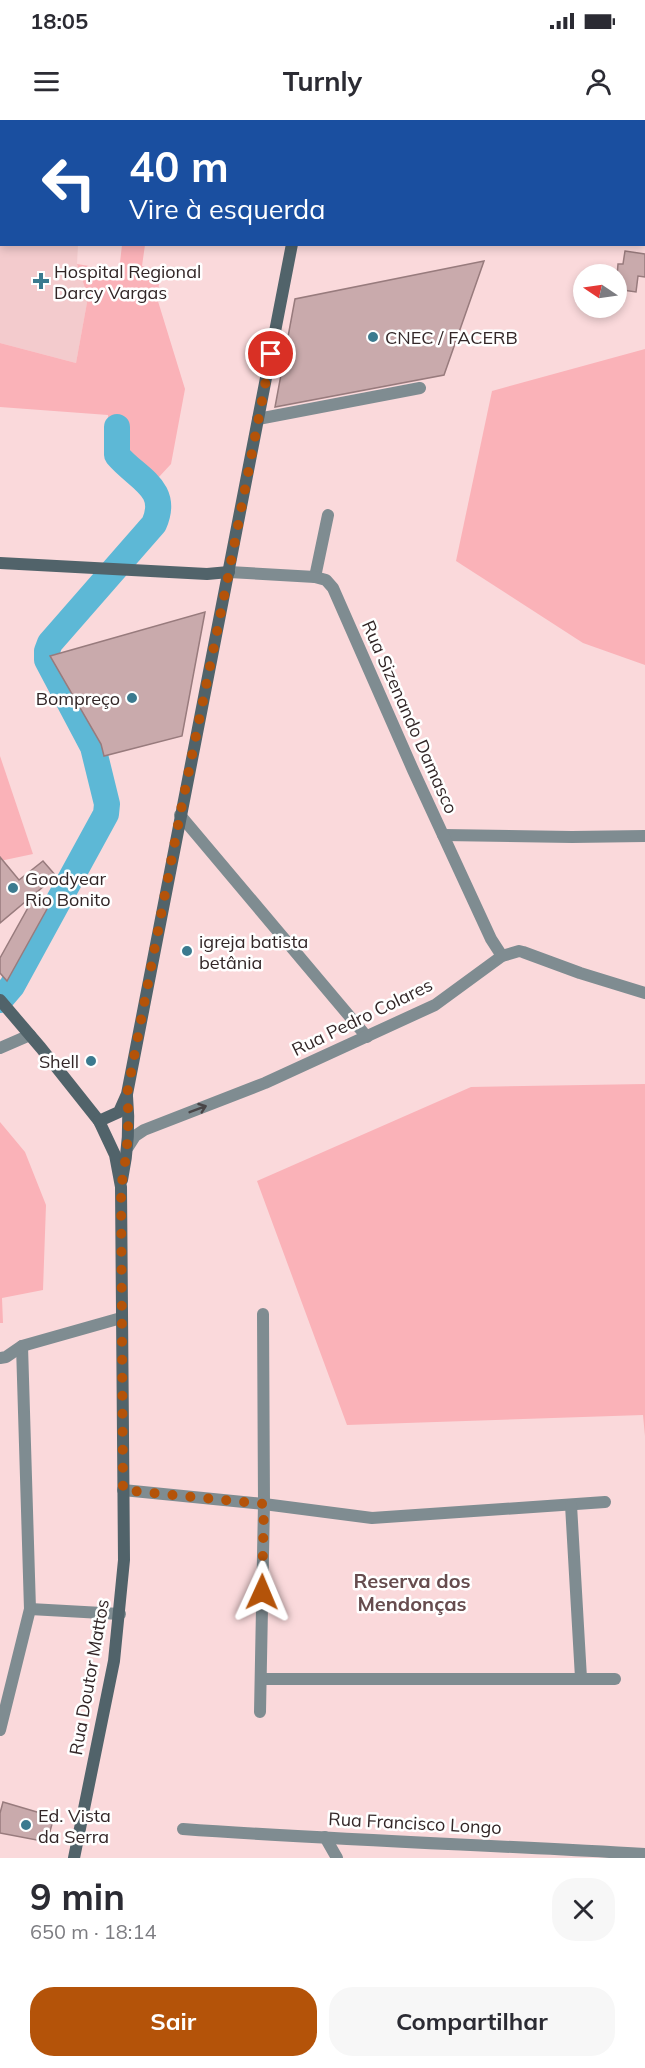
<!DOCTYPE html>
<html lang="pt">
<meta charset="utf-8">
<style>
:root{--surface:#fff;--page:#f7f7f7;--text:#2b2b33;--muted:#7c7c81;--accent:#b45309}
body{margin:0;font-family:Mulish,sans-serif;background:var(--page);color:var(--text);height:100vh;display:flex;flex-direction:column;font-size:22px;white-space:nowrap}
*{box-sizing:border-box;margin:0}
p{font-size:20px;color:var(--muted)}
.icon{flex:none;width:33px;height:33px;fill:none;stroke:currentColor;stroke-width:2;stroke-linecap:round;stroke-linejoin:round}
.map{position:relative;height:1738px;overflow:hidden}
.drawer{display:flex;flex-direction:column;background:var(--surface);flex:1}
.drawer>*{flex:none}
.guide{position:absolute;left:0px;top:0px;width:645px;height:126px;box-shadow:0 3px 9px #0003;background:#1a4fa0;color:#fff;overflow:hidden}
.needle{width:39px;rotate:283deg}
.tools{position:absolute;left:573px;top:144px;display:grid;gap:12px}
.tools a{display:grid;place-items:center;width:54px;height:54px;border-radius:50%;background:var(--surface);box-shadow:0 3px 9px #0003;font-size:30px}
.pin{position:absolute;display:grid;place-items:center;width:51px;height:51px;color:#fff;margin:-26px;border:3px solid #fff;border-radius:50%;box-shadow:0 2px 6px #0007}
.me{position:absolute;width:66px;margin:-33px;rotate:1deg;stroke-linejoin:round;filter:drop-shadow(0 0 4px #0008)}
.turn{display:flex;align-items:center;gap:21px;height:126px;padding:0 30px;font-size:27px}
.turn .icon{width:78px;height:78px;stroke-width:2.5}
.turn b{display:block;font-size:42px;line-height:51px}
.round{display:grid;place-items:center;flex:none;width:63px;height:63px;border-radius:24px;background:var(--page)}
.head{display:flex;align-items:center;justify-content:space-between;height:102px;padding:0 30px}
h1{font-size:36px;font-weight:700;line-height:45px}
.action{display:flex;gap:12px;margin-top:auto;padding:12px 30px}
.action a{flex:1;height:69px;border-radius:24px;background:var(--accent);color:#fff;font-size:24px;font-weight:700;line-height:69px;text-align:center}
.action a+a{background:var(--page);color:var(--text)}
.status{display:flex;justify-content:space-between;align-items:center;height:42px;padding:0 30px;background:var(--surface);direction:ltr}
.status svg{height:16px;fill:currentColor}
header{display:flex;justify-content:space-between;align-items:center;height:78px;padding:0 30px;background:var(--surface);font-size:27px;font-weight:700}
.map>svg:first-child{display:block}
</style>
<div class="status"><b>18:05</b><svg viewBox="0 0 49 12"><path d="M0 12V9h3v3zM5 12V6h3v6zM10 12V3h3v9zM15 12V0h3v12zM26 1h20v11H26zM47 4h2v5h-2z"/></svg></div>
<header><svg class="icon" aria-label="menu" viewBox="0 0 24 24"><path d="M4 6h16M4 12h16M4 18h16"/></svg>Turnly<svg class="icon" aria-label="person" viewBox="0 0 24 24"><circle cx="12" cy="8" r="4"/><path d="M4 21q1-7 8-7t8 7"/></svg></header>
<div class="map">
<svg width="645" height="1738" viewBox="0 0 645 1738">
<rect width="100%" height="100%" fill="#fad9db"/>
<path fill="#f3cbcd" d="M0,78L2,124L78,125L77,144L88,177L76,243L0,223Z"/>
<g fill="#fab2b8">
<path d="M122,125H145L142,146L161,150L157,178L185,269L171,344L146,371L111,339L109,326L108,295L0,287V223L76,243L88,177L77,144L119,151Z"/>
<path d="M645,229V545L583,523L456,441L492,271Z"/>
<path d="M0,636L33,734L0,741Z"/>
<path d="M645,964V1316L643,1295L347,1305L257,1061L471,967Z"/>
<path d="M0,1002L25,1032L46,1085L43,1170L2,1178L3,1203H0Z"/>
</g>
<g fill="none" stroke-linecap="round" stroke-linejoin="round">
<path stroke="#5db8d6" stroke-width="26" d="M0,880L12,866L106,694L107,684L93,627L47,540V531L50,523L154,404C170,368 137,359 117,335V307"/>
</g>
<g fill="#c9aaac" stroke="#987b7d" stroke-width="1.5">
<path d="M625,131L645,134V157L638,156L636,172L616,169L618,144H623Z"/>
<path d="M484,141L444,255L275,287L295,179Z"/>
<path d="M205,492L182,616L104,636L101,624L50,536Z"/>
<path d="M0,737L19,760L43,741L56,756L0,803Z"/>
<path d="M34,777L47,789L7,861L0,853V838Z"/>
<path d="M3,1682L54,1697L47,1722L0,1713V1693Z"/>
</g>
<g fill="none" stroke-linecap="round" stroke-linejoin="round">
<g stroke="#7f8c91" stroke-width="12">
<path d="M92,2V0"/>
<path d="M513,2V0"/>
<path d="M644,68H645"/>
<path d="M0,70H2"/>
<path d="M258,299L420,268"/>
<path d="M315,457L328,395"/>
<path d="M180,695L367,917"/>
<path d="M443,715L572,717L645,716"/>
<path d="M0,928L30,915"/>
<path d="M123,1370L264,1384L372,1398L605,1382"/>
<path d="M571,1385L581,1558"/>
<path d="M30,1489L120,1494"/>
<path d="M261,1559H615"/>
<path d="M260,1592L264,1384L263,1194"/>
<path d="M0,1610L30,1489L22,1226"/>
<path d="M183,1709C336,1720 491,1725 645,1734"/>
<path d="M325,1717L337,1738"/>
</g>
<g stroke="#7f8c91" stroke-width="12">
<path d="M221,0L231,2"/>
<path d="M229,452L315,457L326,460L333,468L413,650L491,819L502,836"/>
<path d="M128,1027L135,1016L144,1010L265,963L435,885L502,836L519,831L523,832L580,853L645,873"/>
<path d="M0,1238L6,1237L22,1226L121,1198"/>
</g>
<g stroke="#51636a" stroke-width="12">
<path d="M314,2V0"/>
<path d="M0,443L207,454L229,452"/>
<path d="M0,880L41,928L99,1001L115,1035L121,1067L124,1440L114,1541L74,1738"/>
<path d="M99,1001L119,992L127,974L292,124"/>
<path d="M122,1060C128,1031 130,1005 127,976"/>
</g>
</g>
<defs><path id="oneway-shaft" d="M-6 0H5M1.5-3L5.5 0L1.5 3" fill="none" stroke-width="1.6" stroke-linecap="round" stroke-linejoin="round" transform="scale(1.5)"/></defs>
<use stroke="#494547" href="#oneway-shaft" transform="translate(198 989) rotate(-21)"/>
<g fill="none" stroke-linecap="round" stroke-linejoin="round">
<path stroke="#b45309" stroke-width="10" stroke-dasharray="0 18" d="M262,1472L264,1384L123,1370L121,1067C127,1035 130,1006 127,974L180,695L229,452L271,234"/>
</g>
<g fill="#3b7a8f" stroke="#fff" stroke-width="2">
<path d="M38 152h6v6h6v6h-6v6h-6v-6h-6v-6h6z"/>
<circle cx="373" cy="217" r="6"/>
<circle cx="132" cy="578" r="6"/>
<circle cx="13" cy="768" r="6"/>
<circle cx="187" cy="831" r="6"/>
<circle cx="91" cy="941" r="6"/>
<circle cx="26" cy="1705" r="6"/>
</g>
<g text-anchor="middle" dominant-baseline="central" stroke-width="5" stroke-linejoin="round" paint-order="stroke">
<g font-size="18" fill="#322627" stroke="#fff" text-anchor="start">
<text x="54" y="151">Hospital Regional<tspan x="54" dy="21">Darcy Vargas</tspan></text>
<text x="385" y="217">CNEC / FACERB</text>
<text x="120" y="578" text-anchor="end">Bompreço</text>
<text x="25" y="758">Goodyear<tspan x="25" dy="21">Rio Bonito</tspan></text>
<text x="199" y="821">igreja batista<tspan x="199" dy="21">betânia</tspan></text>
<text x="79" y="941" text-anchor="end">Shell</text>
<text x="38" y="1695">Ed. Vista<tspan x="38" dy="21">da Serra</tspan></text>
</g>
<g font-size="18" fill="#322627" stroke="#fff">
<text transform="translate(410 597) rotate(66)">Rua Sizenando Damasco</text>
<text transform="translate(362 897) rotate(-26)">Rua Pedro Colares</text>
<text transform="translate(89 1557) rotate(-80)">Rua Doutor Mattos</text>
<text transform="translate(415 1703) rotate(3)">Rua Francisco Longo</text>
</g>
<g font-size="20" font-weight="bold" fill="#664c4e" stroke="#fff">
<text x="412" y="1460">Reserva dos<tspan x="412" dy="23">Mendonças</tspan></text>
</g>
</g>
</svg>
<div class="tools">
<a><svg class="needle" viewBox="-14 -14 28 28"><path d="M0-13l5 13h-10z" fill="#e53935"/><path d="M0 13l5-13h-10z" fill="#7c7c81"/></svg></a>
</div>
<div class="pin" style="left:271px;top:234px;background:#d93025"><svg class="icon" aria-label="arrive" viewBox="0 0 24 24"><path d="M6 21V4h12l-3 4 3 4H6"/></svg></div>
<svg class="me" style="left:262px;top:1472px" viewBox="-20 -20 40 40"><path d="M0-17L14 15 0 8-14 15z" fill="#b45309" stroke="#fff" stroke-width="4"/></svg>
<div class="guide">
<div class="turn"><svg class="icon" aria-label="left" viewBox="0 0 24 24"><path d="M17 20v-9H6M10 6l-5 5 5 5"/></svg><div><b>40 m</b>Vire à esquerda</div></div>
</div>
</div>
<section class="drawer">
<div class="head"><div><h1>9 min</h1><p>650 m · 18:14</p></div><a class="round"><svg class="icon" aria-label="close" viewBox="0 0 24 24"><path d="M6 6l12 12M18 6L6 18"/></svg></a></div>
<div class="action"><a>Sair</a><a>Compartilhar</a></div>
</section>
